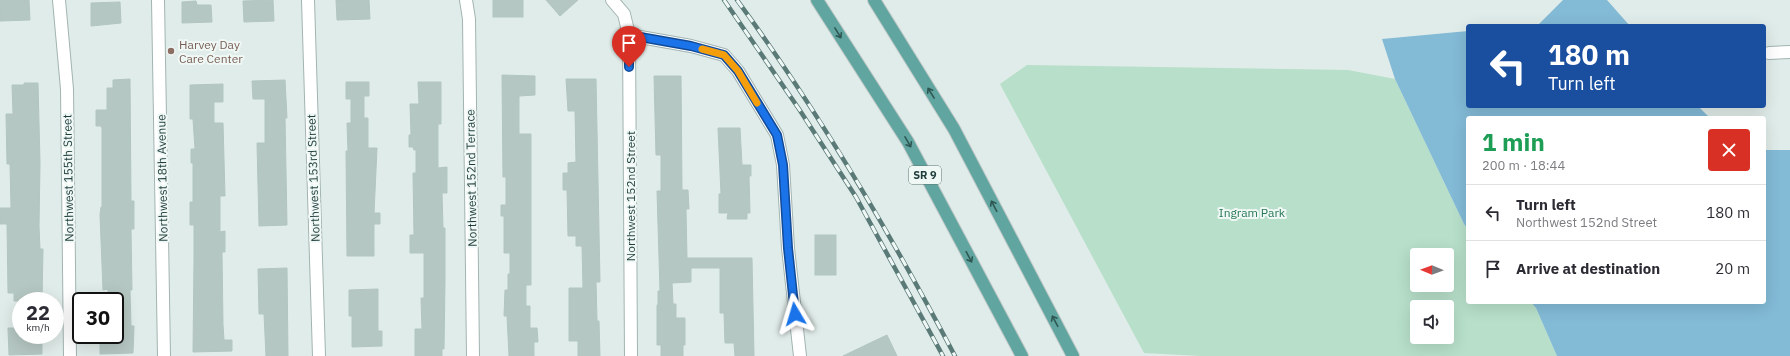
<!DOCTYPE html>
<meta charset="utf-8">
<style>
:root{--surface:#fff;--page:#f2f2f3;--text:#2b2b33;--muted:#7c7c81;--line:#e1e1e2}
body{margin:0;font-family:"IBM Plex Sans",sans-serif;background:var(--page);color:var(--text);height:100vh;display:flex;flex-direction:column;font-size:15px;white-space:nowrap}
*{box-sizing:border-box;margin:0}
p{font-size:13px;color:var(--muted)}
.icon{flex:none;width:22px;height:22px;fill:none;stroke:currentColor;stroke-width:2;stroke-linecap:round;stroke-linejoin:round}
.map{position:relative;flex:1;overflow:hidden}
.details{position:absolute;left:1466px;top:116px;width:300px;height:188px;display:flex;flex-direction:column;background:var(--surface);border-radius:4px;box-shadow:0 4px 16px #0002}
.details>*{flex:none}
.banner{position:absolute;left:1466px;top:24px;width:300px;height:84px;border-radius:4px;box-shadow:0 4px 16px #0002;background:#1a4fa0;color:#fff;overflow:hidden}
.needle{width:26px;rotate:271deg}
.controls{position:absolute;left:1410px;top:248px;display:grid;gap:8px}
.controls a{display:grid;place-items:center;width:44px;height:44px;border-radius:4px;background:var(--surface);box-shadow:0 4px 16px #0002;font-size:20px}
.speed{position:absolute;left:12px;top:292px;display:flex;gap:8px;font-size:20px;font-weight:700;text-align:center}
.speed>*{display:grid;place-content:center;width:52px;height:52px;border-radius:50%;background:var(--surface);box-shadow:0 4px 16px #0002;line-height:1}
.speed small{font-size:10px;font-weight:400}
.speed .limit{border:2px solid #111;border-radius:6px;background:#fff;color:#111}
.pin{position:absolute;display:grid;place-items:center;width:34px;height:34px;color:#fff;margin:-41px -17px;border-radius:50% 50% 50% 0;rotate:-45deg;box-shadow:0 0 4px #0007}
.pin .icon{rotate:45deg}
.me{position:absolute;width:44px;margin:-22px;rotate:353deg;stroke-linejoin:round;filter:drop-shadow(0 0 3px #0008)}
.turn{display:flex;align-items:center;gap:14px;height:84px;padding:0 16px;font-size:18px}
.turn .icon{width:52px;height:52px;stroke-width:2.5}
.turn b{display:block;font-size:28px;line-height:34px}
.round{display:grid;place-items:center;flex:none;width:42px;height:42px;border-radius:4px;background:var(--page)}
.head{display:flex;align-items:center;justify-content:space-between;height:68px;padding:0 16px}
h1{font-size:24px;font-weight:800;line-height:30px;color:#1e9e55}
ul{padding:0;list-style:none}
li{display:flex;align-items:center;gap:12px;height:56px;padding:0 16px;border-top:1px solid var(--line)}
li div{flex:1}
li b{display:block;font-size:15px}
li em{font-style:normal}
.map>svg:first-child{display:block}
</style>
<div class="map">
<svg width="1790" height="356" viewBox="0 0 1790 356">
<rect width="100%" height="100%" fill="#e0ece9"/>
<path fill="#b7dfc9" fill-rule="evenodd" d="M1027,65L1348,70L1395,79L1464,224L1468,229V302H1531L1536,308L1557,356H1201L1144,353L1000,84ZM1417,255H1447V285H1417ZM1417,307H1447V337H1417Z"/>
<g fill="#83bad6">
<path d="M1563,0H1607L1630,26H1521L1539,24Z"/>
<path d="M1468,31V106H1698L1710,118H1468V229L1464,224L1395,79L1382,39Z"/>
<path d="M1764,150H1790V356H1557L1536,308L1531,302H1764Z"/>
</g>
<g fill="#b5c7c2" stroke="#b2c6c1">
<path d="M0,0H29L30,20L0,21Z"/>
<path d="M273,0L274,21L244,22L243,1Z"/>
<path d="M336,0H369L370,19L337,20Z"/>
<rect x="493" y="0" width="30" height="17"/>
<path d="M546,0H578L560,16Z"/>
<path d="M196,1L197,5H211L212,22L182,23V2Z"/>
<path d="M120,2L121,23L91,26V3Z"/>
<path d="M502,75L535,76V95L519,96V134H531V285H526V306H530V328H537L538,342H534V356H509L507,316H504L505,290H508V274H510V253H504V216H501V205H506V177H503Z"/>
<path d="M654,76H681L682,190H688L689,209H686L687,258H752L754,356H735L734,343H725L724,313H720V268H691V282L672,283L673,304H676V318H685V345H683V356H661V345H657V305H658V291H660L657,191H661V155H656Z"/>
<path d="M130,79L131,201H134V229H131L132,290H130L131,326H134L133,353L100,354V335H115V301H108V289L103,290L100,215L101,207H102V128L101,126H96V110H107V88H113V80Z"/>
<path d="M566,79H596L600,282H596L597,321H599L600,356H578V341H569V288H583L582,246H576V236H568L567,190H563V173H568V163L576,162L575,111H568Z"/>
<path d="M285,80L287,118H285L287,225L259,226L257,143H265V99H253L252,81Z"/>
<path d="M346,82H369V96H364V118H368V148H377L374,213H380V224H374V256H347L346,151H348L347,123H351V99H346Z"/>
<path d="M418,82H441V124H438V168L447,167V193H442L443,228H445V280L444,349H442V356H415V329H422L421,298H424V253H410V235H414L413,173H416V150H414L413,147H409V135H411L410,104H419Z"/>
<path d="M24,83H38L40,163L39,226L40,249H43L42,301H14V293H8L7,224H0V208H11L10,164H7L6,114H13L12,85H24Z"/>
<path d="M223,84V102H214V123H223L225,196H220V232L225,231V252H222L223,325L224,340H232V351L193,352L194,261V225H190V202H193V163H191V149H195L193,119H190V85Z"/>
<path d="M718,128H740L742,165H751V176H749L750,213H747V219H727L728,213H719V194H721Z"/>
<rect x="815" y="235" width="21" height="40"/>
<path d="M287,268L288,356H266L264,314H259L258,269Z"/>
<path d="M378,289V331H382V346L352,347V316H349V290Z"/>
<path d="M8,328H21V335H42V354L9,355Z"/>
<path d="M887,335L897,356H843L870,343Z"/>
</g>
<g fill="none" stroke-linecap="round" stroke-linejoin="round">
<defs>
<g id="street">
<path d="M59,0L67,89L70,356"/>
<path d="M158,0L164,356"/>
<path d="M308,0L319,356"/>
<path d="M466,0L469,19L473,356"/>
<path d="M612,0L624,14L629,35L631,356"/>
<path d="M629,35L691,46L724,55L738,71L777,135L783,165L788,248L800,356"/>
<path d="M1769,53L1790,52"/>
</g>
<g id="primary">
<path d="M817,0L908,142L1022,356"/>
<path d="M874,0L954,129L1073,356"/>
</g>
</defs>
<use href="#street" stroke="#a2b4b1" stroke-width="14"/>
<use href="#primary" stroke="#c0c9c8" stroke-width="14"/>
<use href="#street" stroke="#fff" stroke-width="12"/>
<use href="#primary" stroke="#60a5a0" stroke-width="12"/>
<defs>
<g id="rail">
<path d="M724,0L799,109L856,197L943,356"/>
<path d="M737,0C819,112 890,233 955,356"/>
</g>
</defs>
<use href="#rail" stroke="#597a77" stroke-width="4.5"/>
<use href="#rail" stroke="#f0f8f6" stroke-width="3" stroke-dasharray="9" stroke-linecap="butt"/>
</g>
<defs><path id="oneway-shaft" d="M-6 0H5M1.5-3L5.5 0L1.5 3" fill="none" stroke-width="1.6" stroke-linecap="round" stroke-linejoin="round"/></defs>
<g stroke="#2f5854">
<use href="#oneway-shaft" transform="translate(838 33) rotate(58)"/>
<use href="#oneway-shaft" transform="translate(931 93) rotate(-122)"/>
<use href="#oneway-shaft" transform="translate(908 142) rotate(60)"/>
<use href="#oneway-shaft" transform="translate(994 206) rotate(-118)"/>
<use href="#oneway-shaft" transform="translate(969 257) rotate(62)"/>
<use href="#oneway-shaft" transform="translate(1055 321) rotate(-118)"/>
</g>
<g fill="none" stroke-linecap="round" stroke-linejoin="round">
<defs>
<path id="route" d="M629,67V35L691,46L724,55L738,71L777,135L783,165L788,248L795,314"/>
</defs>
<use href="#route" stroke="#114b97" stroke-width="10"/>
<use href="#route" stroke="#1a73e8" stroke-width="7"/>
<path stroke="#f59e0b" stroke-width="7" d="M702,49L724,55L738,71L757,103"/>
</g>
<circle fill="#8d6e63" stroke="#f0f8f6" stroke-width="1.5" cx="171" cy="51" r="4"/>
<g text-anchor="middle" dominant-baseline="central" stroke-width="4" stroke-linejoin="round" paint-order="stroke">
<rect fill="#f0f8f6" stroke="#5e7673" stroke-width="1" x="909" y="166" width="32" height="18" rx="3"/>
<g font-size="11" font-weight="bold" fill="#1f3e3b">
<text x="925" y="175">SR 9</text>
</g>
<g font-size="12" fill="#785e54" stroke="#f0f8f6" text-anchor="start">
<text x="179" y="44">Harvey Day<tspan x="179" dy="14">Care Center</tspan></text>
</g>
<g font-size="12" fill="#1f3e3b" stroke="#f0f8f6">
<text transform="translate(68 178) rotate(-91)">Northwest 155th Street</text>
<text transform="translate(162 178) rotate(-91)">Northwest 18th Avenue</text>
<text transform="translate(313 178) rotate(-92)">Northwest 153rd Street</text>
<text transform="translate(471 178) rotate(-91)">Northwest 152nd Terrace</text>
<text transform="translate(630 196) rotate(-90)">Northwest 152nd Street</text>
</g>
<g font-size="12" fill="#267855" stroke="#f0f8f6">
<text x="1252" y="212">Ingram Park</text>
</g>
</g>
</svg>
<div class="controls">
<a><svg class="needle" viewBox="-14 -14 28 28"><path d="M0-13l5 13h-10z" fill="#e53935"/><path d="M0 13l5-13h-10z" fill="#7c7c81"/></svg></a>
<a><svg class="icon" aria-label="sound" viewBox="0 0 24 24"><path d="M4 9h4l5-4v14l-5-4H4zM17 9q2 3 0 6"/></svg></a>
</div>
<div class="speed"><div>22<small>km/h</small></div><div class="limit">30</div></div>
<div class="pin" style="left:629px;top:67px;background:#d93025"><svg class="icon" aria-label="arrive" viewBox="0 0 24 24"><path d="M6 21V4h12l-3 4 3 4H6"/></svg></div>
<svg class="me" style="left:795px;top:314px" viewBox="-20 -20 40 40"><path d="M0-17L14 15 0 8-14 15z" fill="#1a73e8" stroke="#fff" stroke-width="4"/></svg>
<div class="banner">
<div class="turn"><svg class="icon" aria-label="left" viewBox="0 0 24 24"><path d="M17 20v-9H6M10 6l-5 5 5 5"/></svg><div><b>180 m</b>Turn left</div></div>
</div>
<section class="details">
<div class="head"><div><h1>1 min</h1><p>200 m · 18:44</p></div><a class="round" style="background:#d93025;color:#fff"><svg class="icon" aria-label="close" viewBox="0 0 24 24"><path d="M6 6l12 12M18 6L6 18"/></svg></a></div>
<ul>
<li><svg class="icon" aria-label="left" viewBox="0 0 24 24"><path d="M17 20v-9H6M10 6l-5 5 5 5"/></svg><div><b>Turn left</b><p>Northwest 152nd Street</p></div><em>180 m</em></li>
<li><svg class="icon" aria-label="arrive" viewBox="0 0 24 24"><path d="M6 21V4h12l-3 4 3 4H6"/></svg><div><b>Arrive at destination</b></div><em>20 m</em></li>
</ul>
</section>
</div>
